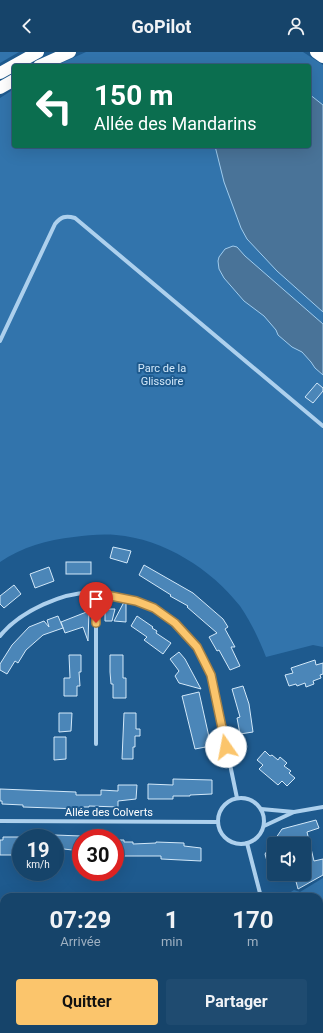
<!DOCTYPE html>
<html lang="fr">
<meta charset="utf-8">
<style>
:root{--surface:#16446a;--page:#1f4b70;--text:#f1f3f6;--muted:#9eb0c1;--line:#355c7e;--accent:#fbc56c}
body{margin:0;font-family:Roboto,sans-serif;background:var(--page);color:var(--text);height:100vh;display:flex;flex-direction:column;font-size:15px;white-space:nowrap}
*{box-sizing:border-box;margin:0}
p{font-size:13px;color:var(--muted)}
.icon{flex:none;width:22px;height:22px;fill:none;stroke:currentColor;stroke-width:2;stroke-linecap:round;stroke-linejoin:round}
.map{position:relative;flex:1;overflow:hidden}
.sheet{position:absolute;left:0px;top:841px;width:323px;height:140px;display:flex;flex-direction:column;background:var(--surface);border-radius:12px 12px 0 0;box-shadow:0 4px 16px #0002,0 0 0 1px var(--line)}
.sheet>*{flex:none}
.banner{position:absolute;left:12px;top:12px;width:299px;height:84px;border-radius:4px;box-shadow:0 4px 16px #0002,0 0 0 1px var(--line);background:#0b6e4f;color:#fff;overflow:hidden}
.tools{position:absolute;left:267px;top:785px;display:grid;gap:8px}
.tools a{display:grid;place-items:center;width:44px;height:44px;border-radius:4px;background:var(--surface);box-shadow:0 4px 16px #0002,0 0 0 1px var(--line);font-size:20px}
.speed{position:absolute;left:12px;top:777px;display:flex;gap:8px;font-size:20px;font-weight:700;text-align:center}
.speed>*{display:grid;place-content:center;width:52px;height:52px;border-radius:50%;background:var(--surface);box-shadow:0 4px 16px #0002,0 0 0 1px var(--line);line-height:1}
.speed small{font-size:10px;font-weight:400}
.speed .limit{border:6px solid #d22;background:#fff;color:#111}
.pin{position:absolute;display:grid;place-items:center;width:34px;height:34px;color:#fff;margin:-41px -17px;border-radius:50% 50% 50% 0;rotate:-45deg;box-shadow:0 0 4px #0007}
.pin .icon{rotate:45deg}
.me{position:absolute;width:44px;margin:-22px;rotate:348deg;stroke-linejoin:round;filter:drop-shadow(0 0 3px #0008)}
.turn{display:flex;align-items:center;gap:14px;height:84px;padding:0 16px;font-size:18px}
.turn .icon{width:52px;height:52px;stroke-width:2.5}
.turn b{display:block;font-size:28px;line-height:34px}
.eta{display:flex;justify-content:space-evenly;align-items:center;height:68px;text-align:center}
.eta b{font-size:24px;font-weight:700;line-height:28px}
.button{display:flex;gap:8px;margin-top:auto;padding:8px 16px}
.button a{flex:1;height:46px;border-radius:4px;background:var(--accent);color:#111;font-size:16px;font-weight:700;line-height:46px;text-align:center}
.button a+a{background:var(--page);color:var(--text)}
header{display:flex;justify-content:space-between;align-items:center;height:52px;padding:0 16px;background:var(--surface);font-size:18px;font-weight:700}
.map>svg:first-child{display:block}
</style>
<header><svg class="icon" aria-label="back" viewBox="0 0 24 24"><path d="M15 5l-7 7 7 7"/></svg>GoPilot<svg class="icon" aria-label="person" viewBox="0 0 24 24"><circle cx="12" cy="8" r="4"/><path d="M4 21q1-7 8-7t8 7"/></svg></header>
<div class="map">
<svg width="323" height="981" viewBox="0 0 323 981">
<rect width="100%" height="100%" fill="#1e5a8e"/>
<g fill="#3274ac">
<path d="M0,0H19L0,11Z"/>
<path d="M86,0H303L323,13V595L313,593L266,605C259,587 251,570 240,554C211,517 164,487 116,483C102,482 88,483 74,485C47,488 22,495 0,510V46L14,37V94H309V14H55Z"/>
<path d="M323,826V981H285V977H319V845H283L294,838L300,840Z"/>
</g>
<g fill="#497398" stroke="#a0ccee">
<path d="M309,42L323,53V260L277,219L247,187L241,176L224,130L215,94H309Z"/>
<path d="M233,194L237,195L245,204L323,272V323L315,316L311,310L302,300L292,295L278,283L276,278L264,264L244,249L224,226L219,217L218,209L219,205L225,197Z"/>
</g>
<g fill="#4b86b8" stroke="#d2e8f9">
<path d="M317,331L323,336V339L313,351L305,345Z"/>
<path d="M113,495L131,499L127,511L110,506Z"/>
<rect x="66" y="510" width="25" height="12"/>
<path d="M144,513L193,541L223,567L228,575L225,577L235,595H231L240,614L230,618L219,598L217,599L209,585L217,581L187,555L188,554L170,544L171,543L139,523Z"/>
<path d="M49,515L54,529L35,536L30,522Z"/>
<path d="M14,533L21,542L4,556L0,552V544Z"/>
<path d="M124,550H126V570L114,569Z"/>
<path d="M105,557H115L112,569H105Z"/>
<path d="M89,559L88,589L83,575L65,581L61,570Z"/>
<path d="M58,564L63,576L43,583L26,598L18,611L15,609L7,622L0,618V612L12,593L29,575L44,569L49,575L47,568Z"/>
<path d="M137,564L153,575L152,576L157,579L156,581L171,591L163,602L144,588L147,585L131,574Z"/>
<path d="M179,600L185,607L201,637L179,631L175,624L179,619L170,607Z"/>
<path d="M69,603H81V620H79L80,634H77V644H64V626H70Z"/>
<path d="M110,603H123V626H126V646H113V632H111L110,620Z"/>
<path d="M315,608L316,613L323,611V622L320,623L321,626L313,629L314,632L306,635L305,631L297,634L296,632L289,634L285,623L293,621L291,616Z"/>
<path d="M243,634L249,652L253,680L240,682L237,666L240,665L232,637Z"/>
<path d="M199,640L211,694L195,697L182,644Z"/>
<path d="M59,661H72L71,679L59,680Z"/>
<path d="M124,661H136V677H140V684H135V695H133V707H122Z"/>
<path d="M54,685H66V707L54,708Z"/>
<path d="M265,699L270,704L272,703L278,708L280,705L287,711L284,714L291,719L289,721L295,726L287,734L282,729L278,733L259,717L263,713L257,708Z"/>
<path d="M173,727L212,728V742L190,743V744H173V747H148V732L173,733Z"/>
<path d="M118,733H137L136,747L118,749V755L89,754V755H81V757L23,755V753L2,752V749H0V737L76,740V743H101V738L118,739Z"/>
<path d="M316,768L319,776L307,780L314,809L323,807V823L298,837L294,822H304V792H274V827H272L265,802L282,777Z"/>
<path d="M55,783L81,784V799L55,796Z"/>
<path d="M3,785H21V803H0V788H3Z"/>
<path d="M115,788H124V790H133V792L156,791V790L184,791V794L201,796V809L161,807V804H124V803L115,802Z"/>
</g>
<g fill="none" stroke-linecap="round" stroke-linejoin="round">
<g stroke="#add0ed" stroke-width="4">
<path d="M0,289L55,172C61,165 65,163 75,166L323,374"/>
<path d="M96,541V692"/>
<path d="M0,584C19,560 65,538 96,541C110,542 143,550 155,556C168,563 188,582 197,595C212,618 216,646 221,672C227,697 232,722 237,746"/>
<circle cx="241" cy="769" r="23"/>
<path d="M261,757L294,760L264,774"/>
<path d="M294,760L323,755"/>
<path d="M0,769L218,770"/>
<path d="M247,791L261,845"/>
<path d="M0,893L4,892"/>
<path d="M280,977L281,981"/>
</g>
<g stroke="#fff" stroke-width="12">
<path d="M316,0L323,5"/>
<path d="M39,14L70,0"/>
<path d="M0,21L38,0"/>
<path d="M0,36L14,28"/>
</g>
</g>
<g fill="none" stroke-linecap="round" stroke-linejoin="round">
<defs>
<path id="route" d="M96,571V541L136,549L154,556L175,571L197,595L211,623L226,695"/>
</defs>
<use href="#route" stroke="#a38046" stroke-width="10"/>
<use href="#route" stroke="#fbc56c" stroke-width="7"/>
</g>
<g text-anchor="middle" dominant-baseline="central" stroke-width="4" stroke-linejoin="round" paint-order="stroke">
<g font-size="11" fill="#d2e8f9" stroke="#1e5a8e">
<text x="162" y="316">Parc de la<tspan x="162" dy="13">Glissoire</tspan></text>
</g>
<g font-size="11" fill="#fff" stroke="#1e5a8e">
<text x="109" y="760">Allée des Colverts</text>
</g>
</g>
</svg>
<div class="tools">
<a><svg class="icon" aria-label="sound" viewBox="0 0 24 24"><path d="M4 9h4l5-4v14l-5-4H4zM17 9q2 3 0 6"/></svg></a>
</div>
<div class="speed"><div>19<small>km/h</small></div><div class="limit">30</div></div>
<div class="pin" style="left:96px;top:571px;background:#d93025"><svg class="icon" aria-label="arrive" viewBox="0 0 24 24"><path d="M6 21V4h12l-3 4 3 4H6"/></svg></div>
<svg class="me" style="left:226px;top:695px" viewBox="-20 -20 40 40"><circle r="19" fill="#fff"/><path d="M0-13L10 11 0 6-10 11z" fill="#fbc56c"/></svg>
<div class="banner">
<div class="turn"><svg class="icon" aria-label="left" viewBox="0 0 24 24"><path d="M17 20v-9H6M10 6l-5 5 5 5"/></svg><div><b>150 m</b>Allée des Mandarins</div></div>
</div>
<section class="sheet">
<div class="eta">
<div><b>07:29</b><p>Arrivée</p></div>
<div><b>1</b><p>min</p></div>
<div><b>170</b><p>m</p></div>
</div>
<div class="button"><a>Quitter</a><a>Partager</a></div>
</section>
</div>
